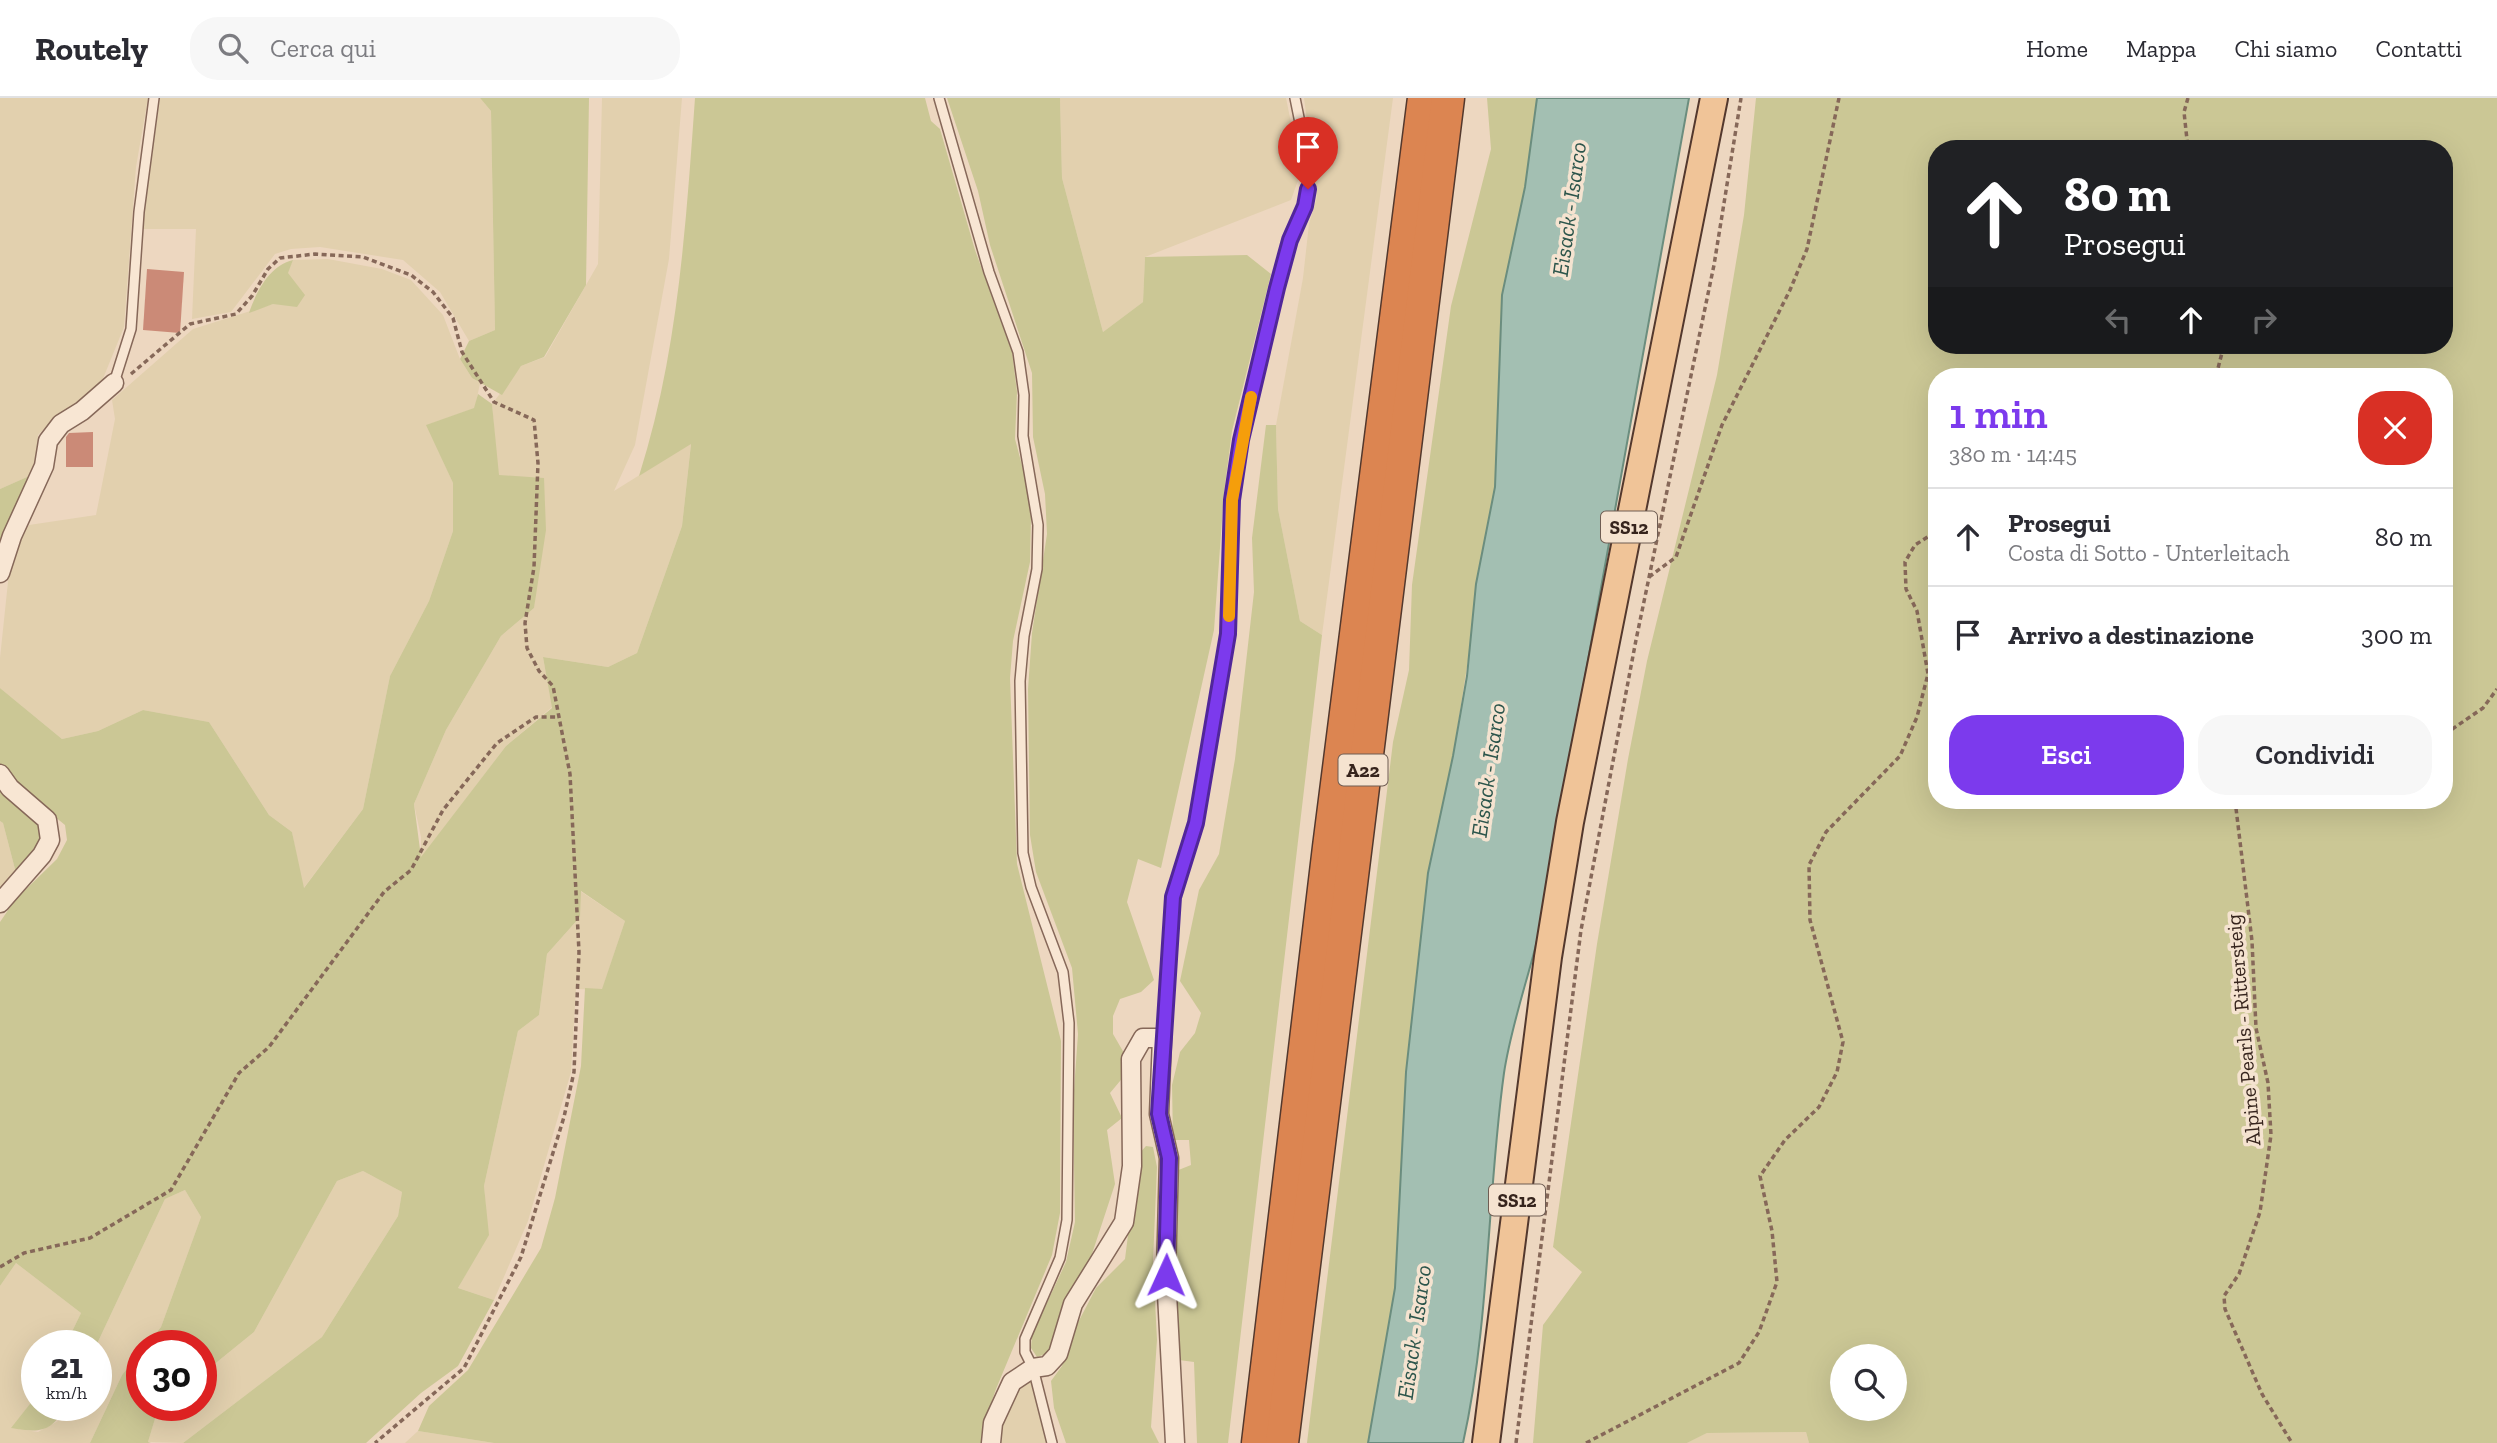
<!DOCTYPE html>
<html lang="it">
<meta charset="utf-8">
<style>
:root{--surface:#fff;--page:#f7f7f7;--text:#2b2b33;--muted:#7c7c81;--line:#e1e1e2;--accent:#7c3aed}
body{margin:0;font-family:"Zilla Slab",serif;background:var(--page);color:var(--text);height:100vh;display:flex;flex-direction:column;font-size:26px;white-space:nowrap}
*{box-sizing:border-box;margin:0}
p{font-size:23px;color:var(--muted)}
.icon{flex:none;width:38px;height:38px;fill:none;stroke:currentColor;stroke-width:2;stroke-linecap:round;stroke-linejoin:round}
.map{position:relative;flex:1;overflow:hidden}
.details{position:absolute;left:1928px;top:270px;width:525px;height:441px;display:flex;flex-direction:column;background:var(--surface);border-radius:28px;box-shadow:0 7px 28px #0002}
.details>*{flex:none}
.top-card{position:absolute;left:1928px;top:42px;width:525px;height:214px;border-radius:28px;box-shadow:0 7px 28px #0002;background:#202124;color:#fff;overflow:hidden}
.tools{position:absolute;left:1830px;top:1246px;display:grid;gap:14px}
.tools a{display:grid;place-items:center;width:77px;height:77px;border-radius:50%;background:var(--surface);box-shadow:0 7px 28px #0002;font-size:35px}
.speed{position:absolute;left:21px;top:1232px;display:flex;gap:14px;font-size:35px;font-weight:700;text-align:center}
.speed>*{display:grid;place-content:center;width:91px;height:91px;border-radius:50%;background:var(--surface);box-shadow:0 7px 28px #0002;line-height:1}
.speed small{font-size:18px;font-weight:400}
.speed .limit{border:10px solid #d22;background:#fff;color:#111}
.pin{position:absolute;display:grid;place-items:center;width:60px;height:60px;color:#fff;margin:-72px -30px;border-radius:50% 50% 50% 0;rotate:-45deg;box-shadow:0 0 7px #0007}
.pin .icon{rotate:45deg}
.me{position:absolute;width:77px;margin:-38px;rotate:1deg;stroke-linejoin:round;filter:drop-shadow(0 0 5px #0008)}
.turn{display:flex;align-items:center;gap:24px;height:147px;padding:0 21px;font-size:32px}
.turn .icon{width:91px;height:91px;stroke-width:2.5}
.turn b{display:block;font-size:49px;line-height:60px}
.lanes{display:flex;align-items:center;height:66px;padding:0 21px;background:#0003;justify-content:center;gap:35px;direction:ltr}
.lanes .off{opacity:.35}
.round{display:grid;place-items:center;flex:none;width:74px;height:74px;border-radius:28px;background:var(--page)}
.headline{display:flex;align-items:center;justify-content:space-between;height:119px;padding:0 21px}
h1{font-size:42px;font-weight:600;line-height:52px;color:var(--accent)}
.action{display:flex;gap:14px;margin-top:auto;padding:14px 21px}
.action a{flex:1;height:80px;border-radius:28px;background:var(--accent);color:#fff;font-size:28px;font-weight:600;line-height:80px;text-align:center}
.action a+a{background:var(--page);color:var(--text)}
ul{padding:0;list-style:none}
li{display:flex;align-items:center;gap:21px;height:98px;padding:0 21px;border-top:2px solid var(--line)}
li div{flex:1}
li b{display:block;font-size:26px}
li em{font-style:normal}
header{display:flex;align-items:center;gap:42px;box-sizing:border-box;height:98px;padding:0 35px;background:var(--surface);border-bottom:2px solid var(--line)}
header strong{font-size:33px}
nav{display:flex;gap:38px;margin-inline-start:auto;font-size:24px}
.search{width:490px;height:63px;background:var(--page);display:flex;align-items:center;gap:18px;box-sizing:border-box;padding:0 24px;border-radius:28px;color:var(--muted);font-size:26px}
.map>svg:first-child{display:block}
</style>
<header>
<strong>Routely</strong>
<div class="search"><svg class="icon" aria-label="search" viewBox="0 0 24 24"><circle cx="10" cy="10" r="6"/><path d="M15 15l6 6"/></svg>Cerca qui</div>
<nav><a>Home</a><a>Mappa</a><a>Chi siamo</a><a>Contatti</a></nav>
</header>
<div class="map">
<svg width="2497" height="1345" viewBox="0 0 2497 1345">
<rect width="100%" height="100%" fill="#edd7c0"/>
<g fill="#e2d0ae">
<path d="M0,0H148L136,69L124,229L102,283L83,301L60,315L38,337L36,375L0,391Z"/>
<path d="M160,0H480L491,13L495,232L469,243L440,194L403,162L320,149L291,151L275,156L231,214L192,221L196,131H142Z"/>
<path d="M602,0H682L669,161L635,347L614,393L691,345L682,428L637,555L608,569L543,559L552,609L506,648L421,760V739L414,706L446,632L501,538L534,510L544,380L498,378L492,306L521,268L545,259L598,166Z"/>
<path d="M1060,0H1286L1301,74L1291,102L1145,159L1143,204L1103,234L1062,80Z"/>
<path d="M1304,0H1393L1322,537L1300,523L1278,411L1276,327L1303,180L1309,126L1317,99Z"/>
<path d="M328,161L382,171L411,182L443,217L460,261L472,280L480,285L475,310L427,327L453,385V433L429,503L390,578L363,711L303,791L292,734L269,717L209,624L143,612L98,633L62,641L0,590V560L10,465L19,441L29,427L96,417L115,321L112,302L193,231L273,206L293,162Z"/>
<path d="M0,723L3,725L16,775L0,792Z"/>
<path d="M580,793L625,823L602,892L576,891L571,974L528,1123L494,1202L458,1190L488,1137L484,1088L518,933L539,917L547,856L580,819Z"/>
<path d="M363,1073L402,1094L398,1118L322,1239L183,1345L148,1344L157,1313L165,1307H201V1277L254,1234L337,1083Z"/>
<path d="M185,1092L201,1119L161,1229L146,1248H142V1253L122,1277L90,1345H0V1188L16,1165L81,1215L65,1248H37V1297L12,1330L38,1334L58,1323L66,1307H96V1248L165,1101Z"/>
<path d="M1029,1282L1040,1288L1057,1345H996L1008,1305Z"/>
<path d="M418,1333L494,1345H405Z"/>
<path d="M1806,1334L1809,1345H1687L1707,1335Z"/>
</g>
<g fill="#cbc795" fill-rule="evenodd">
<path d="M480,0H589L586,187L544,259L521,268L502,297L472,280L460,261L469,243L495,232L491,13Z"/>
<path d="M695,0H925L931,23L940,31L975,152L1012,254L1017,294L1015,341L1028,390L1031,419L1030,464L1013,543L1010,580L1017,766L1061,943L1060,1115L1052,1157L996,1291L984,1326L983,1345H494L418,1333L429,1308L468,1272L541,1150L555,1100L581,968L585,890L602,891L625,823L581,793L580,819L547,856L539,917L518,933L484,1088L489,1137L458,1190L494,1202L458,1268L421,1295L366,1345H183L322,1239L398,1118L402,1094L363,1073L337,1083L254,1234L201,1277V1248H146L161,1229L201,1119L185,1092L165,1101L96,1248H65L81,1215L16,1165L0,1188V824L15,802L57,761L67,742L65,727L0,674V590L62,641L98,633L143,612L209,624L269,717L292,734L304,790L363,711L390,578L429,503L453,433V385L426,327L474,310L478,296L492,306L499,377L544,380L546,432L534,510L501,538L446,632L414,706L421,759L506,648L552,610L543,559L608,569L637,555L682,428L691,346L639,378C678,256 686,126 695,0Z"/>
<path d="M947,0H1060L1062,80L1103,234L1143,204L1145,159L1247,157L1271,176L1232,333L1224,395L1214,532L1161,770L1138,761L1127,804L1154,882L1141,894L1120,901L1113,918V936L1124,955L1125,977L1110,995L1122,1020L1107,1032L1115,1086L1091,1159L1074,1190L1051,1254L1037,1259L1031,1250L1032,1237L1066,1164L1075,1124L1073,1006L1078,936L1072,870L1036,774L1030,737L1028,591L1032,535L1047,436L1045,396L1033,339L1032,275L990,147L978,93Z"/>
<path d="M1487,0H1537L1525,89L1502,197L1495,390L1453,658L1428,775L1406,974L1395,1190L1368,1345H1307L1393,644L1409,572L1412,487L1451,208L1491,51Z"/>
<path d="M1756,0H2497V1345H1809L1806,1334L1707,1335L1687,1345H1533L1543,1227L1582,1174L1553,1149L1597,846L1628,661L1647,563L1717,277L1744,117ZM1937,51H2445V247H1937ZM1937,278H2445V702H1937ZM1843,1258H1895V1311H1843Z"/>
<path d="M293,162L288,175L305,197L297,209L273,206L249,215C256,194 270,167 293,162Z"/>
<path d="M1266,327H1276L1278,411L1300,523L1322,537L1228,1345H1197L1194,1264L1179,1262L1174,1206L1176,1073L1191,1067L1189,1042H1173L1172,987L1180,954L1195,935L1201,915L1180,883L1199,792L1219,756L1235,661L1254,494L1252,440Z"/>
<path d="M36,375L0,460V391Z"/>
<path d="M0,685C14,700 50,725 38,749C34,758 22,767 16,775L3,725L0,723Z"/>
<path d="M1146,1048L1153,1049L1157,1069L1153,1163L1157,1242L1151,1329L1159,1345H1066L1054,1310L1051,1283L1062,1268L1071,1238L1096,1190L1125,1161L1138,1057Z"/>
<path d="M142,1253V1307H165L157,1314L148,1344L151,1345H90L122,1277Z"/>
<path d="M37,1297V1307H66C52,1335 39,1335 11,1330Z"/>
</g>
<path fill="#a3bfb2" stroke="#6b8d7e" stroke-width="2" d="M1537,0H1689L1539,835C1528,881 1511,928 1504,975C1487,1097 1490,1224 1463,1345H1368L1395,1190L1406,974L1428,775L1453,658L1467,578L1476,486L1495,389L1502,197L1525,89Z"/>
<g fill="#cb8a77">
<path d="M147,171L184,174L180,235L143,232Z"/>
<path d="M93,334V369H66V339L69,335Z"/>
</g>
<g fill="none" stroke-linecap="round" stroke-linejoin="round">
<defs>
<g id="lane">
<path d="M939,0L989,174L1018,254L1024,297L1023,338L1038,427L1037,471L1024,538L1020,583L1023,755L1031,789L1063,874L1069,925L1067,1122L1060,1160L1025,1241V1254L1033,1270L1052,1345"/>
<path d="M114,285L131,231L139,114L154,0"/>
<path d="M1162,940L1173,799L1196,725L1228,536L1232,402L1241,342L1290,142L1305,108L1310,74L1295,0"/>
</g>
<g id="street">
<path d="M0,475L12,438L44,368L48,343L61,326L82,313L114,285"/>
<path d="M0,676L10,690L47,722L50,742L42,757L0,805"/>
<path d="M991,1345L993,1325L1012,1284L1033,1270L1047,1268L1058,1256L1073,1206L1124,1124L1132,1068L1131,961L1143,940H1162L1159,1016L1169,1060L1166,1177L1175,1345"/>
</g>
<path id="primary" d="M1486,1345L1548,859L1570,724L1714,0"/>
<g id="highway">
<path d="M1258,1345L1329,749L1424,0"/>
<path d="M1282,1345L1448,0"/>
</g>
</defs>
<use href="#lane" stroke="#866859" stroke-width="12"/>
<use href="#street" stroke="#866859" stroke-width="21"/>
<use href="#primary" stroke="#53382d" stroke-width="30"/>
<use href="#highway" stroke="#53382d" stroke-width="35"/>
<g stroke="#866859" stroke-width="3.5" stroke-dasharray="5 3.5" stroke-linecap="butt">
<path d="M2188,0L2184,14L2188,51"/>
<path d="M131,276L190,226L236,216L252,198L268,171L280,160L315,156L363,159L411,177L433,194L453,220L462,254L494,304L534,322L538,365L534,469L525,525L527,550L539,573L553,588L570,676L579,854L574,974L564,1019L521,1159L464,1270L375,1345"/>
<path d="M2216,278L2224,247"/>
<path d="M1649,479L1676,459L1722,327L1790,192L1807,151L1839,0"/>
<path d="M2445,636L2483,610L2497,591"/>
<path d="M2235,702L2252,843L2256,930L2268,985L2271,1037L2260,1114L2239,1176L2224,1198L2225,1211L2262,1296L2292,1345"/>
<path d="M0,1169L24,1155L90,1140L171,1092L239,975L269,949L384,794L411,772L443,712L497,645L536,619H558"/>
<path d="M1516,1345L1581,832L1636,542L1714,167L1741,0"/>
<path d="M1586,1345L1739,1265L1759,1234L1777,1184L1772,1133L1760,1078L1785,1042L1819,1009L1837,974L1843,944L1810,822L1809,767L1826,734L1900,658L1917,619L1928,576L1917,513L1906,491L1905,464L1915,447L1937,433"/>
</g>
<use href="#lane" stroke="#f8e6d3" stroke-width="9"/>
<use href="#street" stroke="#f8e6d3" stroke-width="18"/>
<use href="#primary" stroke="#f0c498" stroke-width="26"/>
<use href="#highway" stroke="#dc8551" stroke-width="32"/>
</g>
<g fill="none" stroke-linecap="round" stroke-linejoin="round">
<defs>
<path id="route" d="M1166,1177L1169,1060L1159,1016L1173,799L1196,725L1228,536L1232,402L1241,342L1277,190L1290,142L1305,108L1308,91"/>
</defs>
<use href="#route" stroke="#51269a" stroke-width="18"/>
<use href="#route" stroke="#7c3aed" stroke-width="12"/>
<path stroke="#f59e0b" stroke-width="12" d="M1229,518L1232,402L1251,299"/>
</g>
<g text-anchor="middle" dominant-baseline="central" stroke-width="7" stroke-linejoin="round" paint-order="stroke">
<g fill="#f5e3d0" stroke="#6f5d53" stroke-width="2">
<rect x="1601" y="413.5" width="56" height="31" rx="5"/>
<rect x="1338.5" y="656.5" width="49" height="31" rx="5"/>
<rect x="1489" y="1086.5" width="56" height="31" rx="5"/>
</g>
<g font-size="19" font-weight="bold" fill="#36241d">
<text x="1629" y="429">SS12</text>
<text x="1363" y="672">A22</text>
<text x="1517" y="1102">SS12</text>
</g>
<g font-size="21" fill="#36241d" stroke="#f5e3d0">
<text transform="translate(2243 932) rotate(-95)">Alpine Pearls - Rittersteig</text>
</g>
<g font-size="23" font-style="italic" fill="#2c554b" stroke="#f5e3d0">
<text transform="translate(1569 111) rotate(-82)">Eisack - Isarco</text>
<text transform="translate(1488 672) rotate(-82)">Eisack - Isarco</text>
<text transform="translate(1414 1234) rotate(-82)">Eisack - Isarco</text>
</g>
</g>
</svg>
<div class="tools">
<a><svg class="icon" aria-label="search" viewBox="0 0 24 24"><circle cx="10" cy="10" r="6"/><path d="M15 15l6 6"/></svg></a>
</div>
<div class="speed"><div>21<small>km/h</small></div><div class="limit">30</div></div>
<div class="pin" style="left:1308px;top:91px;background:#d93025"><svg class="icon" aria-label="arrive" viewBox="0 0 24 24"><path d="M6 21V4h12l-3 4 3 4H6"/></svg></div>
<svg class="me" style="left:1166px;top:1177px" viewBox="-20 -20 40 40"><path d="M0-17L14 15 0 8-14 15z" fill="#7c3aed" stroke="#fff" stroke-width="4"/></svg>
<div class="top-card">
<div class="turn"><svg class="icon" aria-label="ahead" viewBox="0 0 24 24"><path d="M12 20V5M6 11l6-6 6 6"/></svg><div><b>80 m</b>Prosegui</div></div>
<div class="lanes"><svg class="icon off" aria-label="left" viewBox="0 0 24 24"><path d="M17 20v-9H6M10 6l-5 5 5 5"/></svg><svg class="icon" aria-label="ahead" viewBox="0 0 24 24"><path d="M12 20V5M6 11l6-6 6 6"/></svg><svg class="icon off" aria-label="right" viewBox="0 0 24 24"><path d="M7 20v-9h11M14 6l5 5-5 5"/></svg></div>
</div>
<section class="details">
<div class="headline"><div><h1>1 min</h1><p>380 m · 14:45</p></div><a class="round" style="background:#d93025;color:#fff"><svg class="icon" aria-label="close" viewBox="0 0 24 24"><path d="M6 6l12 12M18 6L6 18"/></svg></a></div>
<ul>
<li><svg class="icon" aria-label="ahead" viewBox="0 0 24 24"><path d="M12 20V5M6 11l6-6 6 6"/></svg><div><b>Prosegui</b><p>Costa di Sotto - Unterleitach</p></div><em>80 m</em></li>
<li><svg class="icon" aria-label="arrive" viewBox="0 0 24 24"><path d="M6 21V4h12l-3 4 3 4H6"/></svg><div><b>Arrivo a destinazione</b></div><em>300 m</em></li>
</ul>
<div class="action"><a>Esci</a><a>Condividi</a></div>
</section>
</div>
